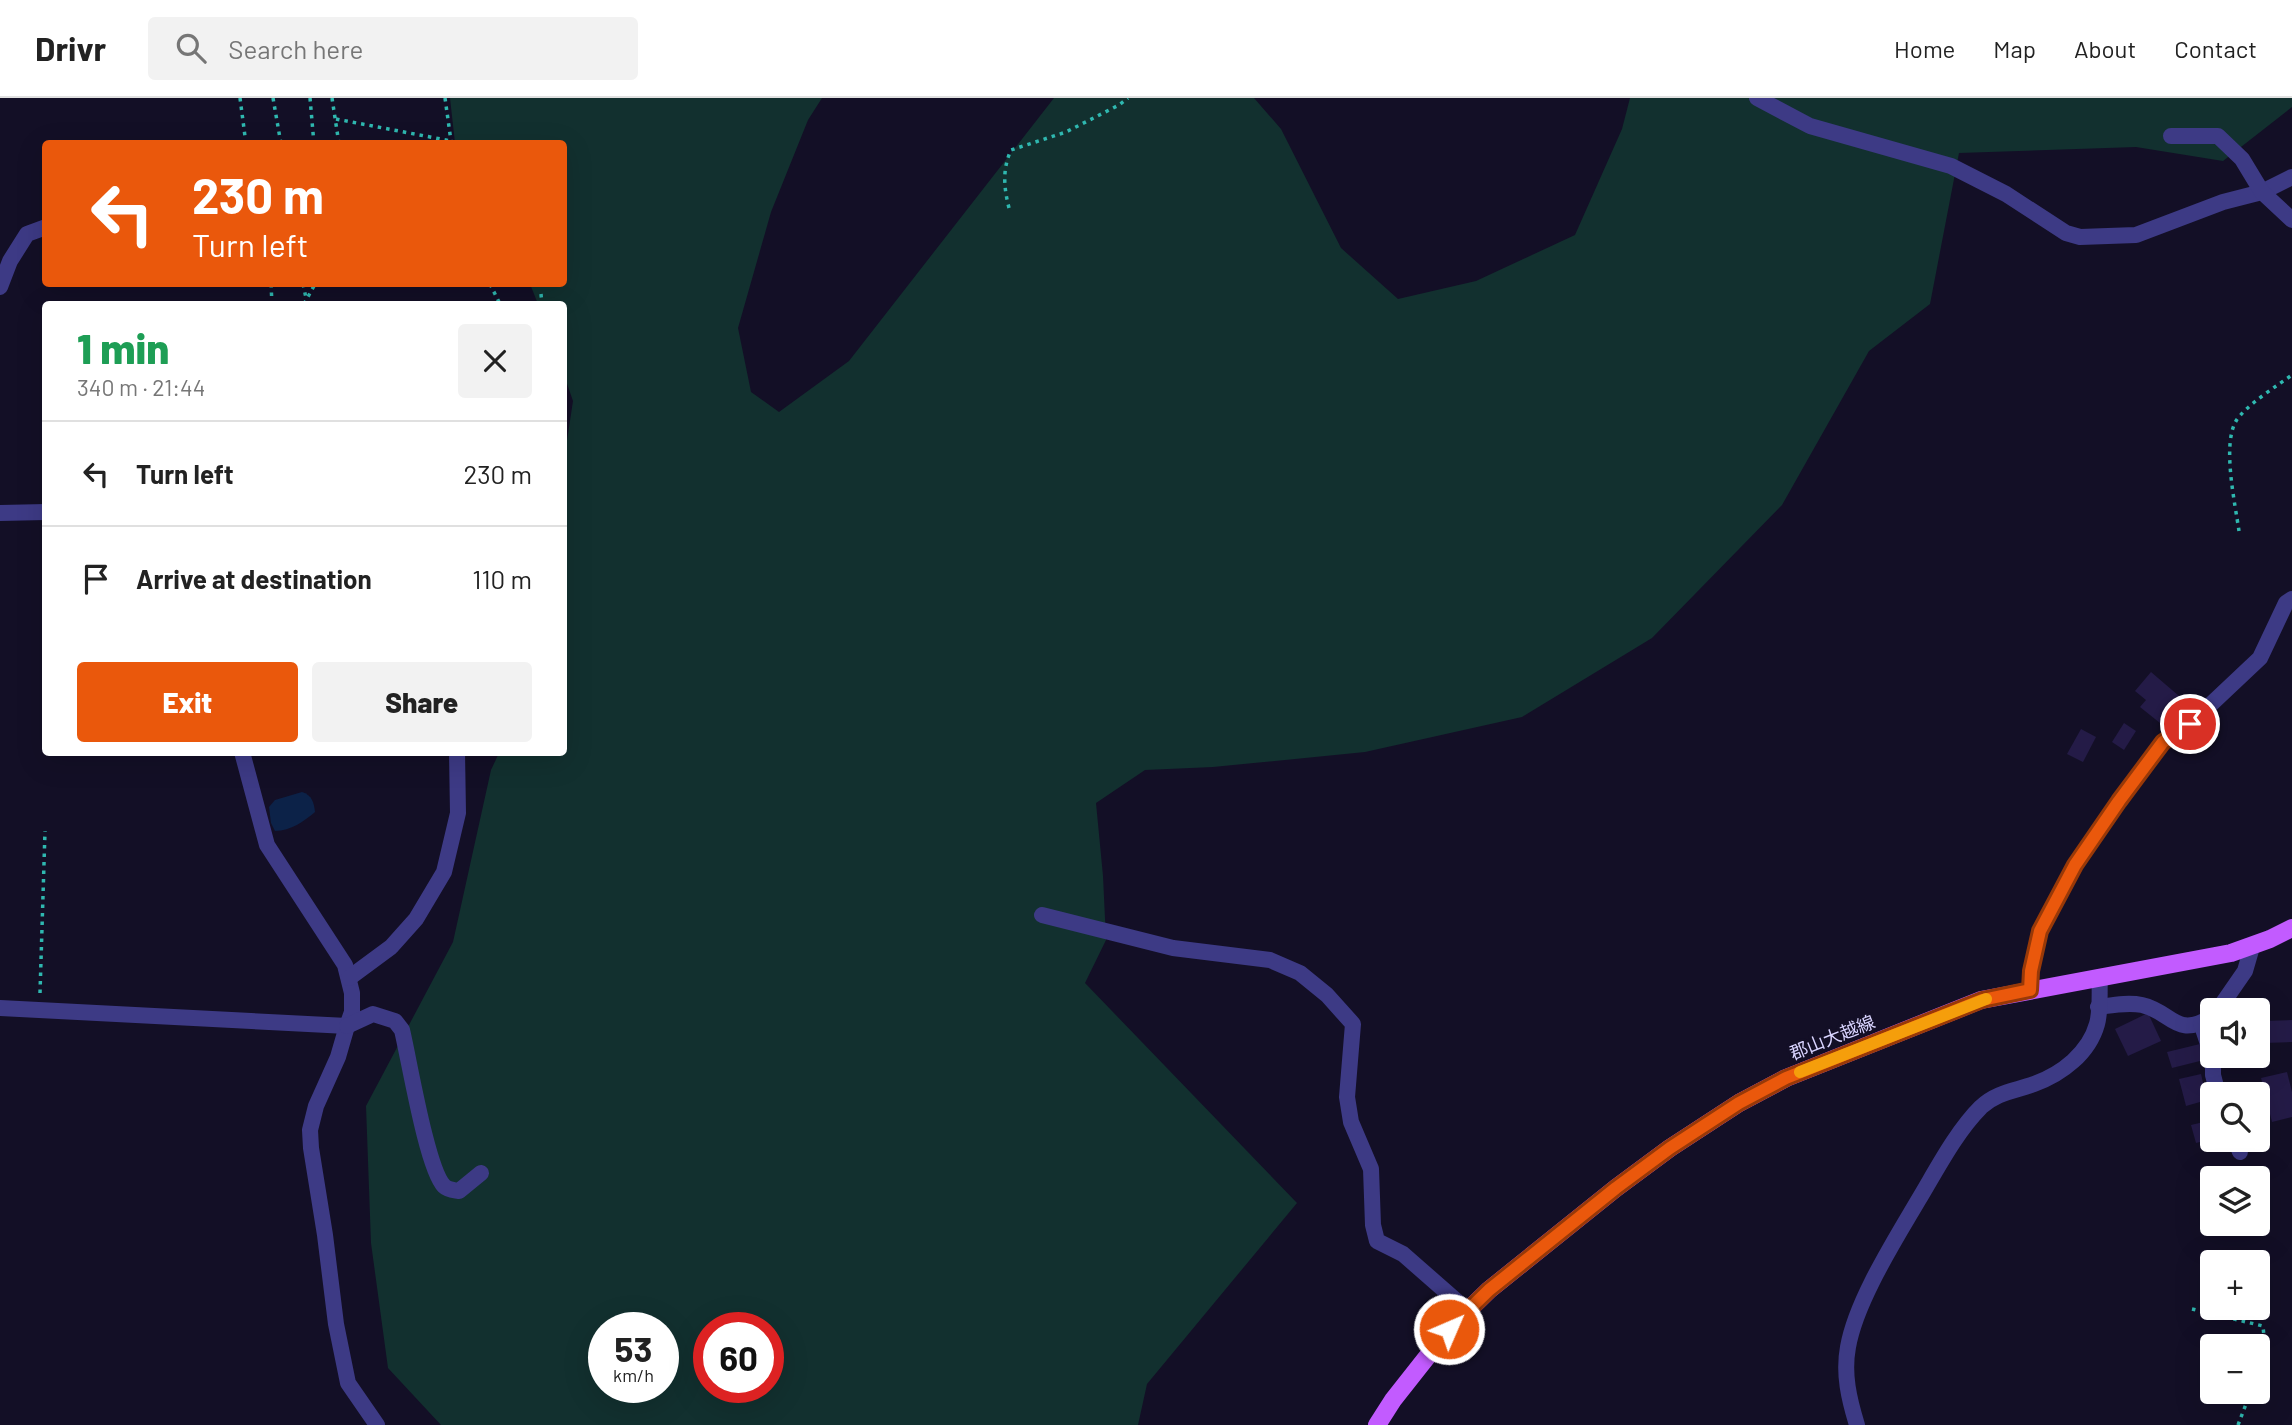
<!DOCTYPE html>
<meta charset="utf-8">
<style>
:root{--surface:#fff;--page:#f2f2f2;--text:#222;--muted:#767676;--line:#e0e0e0;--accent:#ea580c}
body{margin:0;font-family:Barlow,"Noto Sans JP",sans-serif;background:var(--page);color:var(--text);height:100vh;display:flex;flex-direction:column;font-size:26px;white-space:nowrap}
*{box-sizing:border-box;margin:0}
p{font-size:23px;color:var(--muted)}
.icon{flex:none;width:38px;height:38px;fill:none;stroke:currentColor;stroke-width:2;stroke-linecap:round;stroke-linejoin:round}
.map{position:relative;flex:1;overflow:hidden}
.panel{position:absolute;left:42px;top:203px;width:525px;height:455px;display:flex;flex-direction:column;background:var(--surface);border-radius:7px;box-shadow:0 7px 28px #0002}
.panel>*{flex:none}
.hud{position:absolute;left:42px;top:42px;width:525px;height:147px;border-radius:7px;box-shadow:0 7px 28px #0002;background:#ea580c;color:#fff;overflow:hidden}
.buttons{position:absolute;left:2200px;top:900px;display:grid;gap:14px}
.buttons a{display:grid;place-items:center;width:70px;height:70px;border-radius:7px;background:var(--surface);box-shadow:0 7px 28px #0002;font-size:35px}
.speed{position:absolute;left:588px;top:1214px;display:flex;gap:14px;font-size:35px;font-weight:700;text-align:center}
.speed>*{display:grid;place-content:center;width:91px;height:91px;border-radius:50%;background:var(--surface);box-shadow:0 7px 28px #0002;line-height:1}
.speed small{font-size:18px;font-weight:400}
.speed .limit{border:10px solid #d22;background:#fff;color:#111}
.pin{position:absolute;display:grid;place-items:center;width:60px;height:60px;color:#fff;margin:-30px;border:4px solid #fff;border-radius:50%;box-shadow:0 2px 7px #0007}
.me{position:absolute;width:77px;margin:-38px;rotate:45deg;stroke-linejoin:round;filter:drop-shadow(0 0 5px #0008)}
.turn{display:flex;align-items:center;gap:24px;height:147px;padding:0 35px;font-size:32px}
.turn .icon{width:91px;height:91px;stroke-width:2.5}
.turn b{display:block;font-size:49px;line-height:60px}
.round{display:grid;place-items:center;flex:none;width:74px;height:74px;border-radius:7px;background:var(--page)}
.headline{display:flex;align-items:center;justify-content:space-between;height:119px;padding:0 35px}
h1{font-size:42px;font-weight:800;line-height:52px;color:#1e9e55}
.action{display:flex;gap:14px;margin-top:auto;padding:14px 35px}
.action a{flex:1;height:80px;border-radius:7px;background:var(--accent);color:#fff;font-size:28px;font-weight:800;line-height:80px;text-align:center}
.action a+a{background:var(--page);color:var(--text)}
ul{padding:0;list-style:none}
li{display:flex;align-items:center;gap:21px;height:105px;padding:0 35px;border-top:2px solid var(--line)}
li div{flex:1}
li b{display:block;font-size:26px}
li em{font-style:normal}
header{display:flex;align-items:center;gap:42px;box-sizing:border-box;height:98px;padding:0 35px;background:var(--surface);border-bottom:2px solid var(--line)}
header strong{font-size:33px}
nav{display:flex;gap:38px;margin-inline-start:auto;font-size:24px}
.search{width:490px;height:63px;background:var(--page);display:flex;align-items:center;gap:18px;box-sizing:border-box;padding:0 24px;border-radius:7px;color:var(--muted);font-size:26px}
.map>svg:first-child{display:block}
</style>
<header>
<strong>Drivr</strong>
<div class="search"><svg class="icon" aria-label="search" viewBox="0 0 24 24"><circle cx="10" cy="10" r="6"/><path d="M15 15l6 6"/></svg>Search here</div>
<nav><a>Home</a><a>Map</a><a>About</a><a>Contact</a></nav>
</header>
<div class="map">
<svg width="2292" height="1327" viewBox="0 0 2292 1327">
<rect width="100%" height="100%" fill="#130f26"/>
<path fill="#12302f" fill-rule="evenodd" d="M450,0H822L808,22L771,114L738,230L751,294L779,314L849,263L1054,0H1254L1281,31L1341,150L1398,201L1476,183L1575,137L1622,31L1630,0H2292V9L2223,63L2136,49L1959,55L1930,206L1869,253L1782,407L1652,540L1522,619L1365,654L1213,669L1145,672L1096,705L1103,778L1106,842L1085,885L1297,1105L1147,1286L1138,1327H441L388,1270L371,1145L366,1008L453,844L491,672L499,655L564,654V362L573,303L564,277V206H538L530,186H564V46L455,45ZM604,1230H663V1290H604ZM709,1230H768V1290H709Z"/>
<path fill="#0c2248" d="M302,694C312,697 314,705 315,714C304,723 291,733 275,733L271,725L269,709L275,702Z"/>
<g fill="#241b47">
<path d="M2151,574L2186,604L2165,629L2140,609L2146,602L2135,593Z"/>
<path d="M2124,625L2136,633L2124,652L2112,644Z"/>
<path d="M2081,631L2096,639L2083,664L2067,656Z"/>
<path d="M2148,915L2161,943L2128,958L2115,931Z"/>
<path d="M2292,922V944L2263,945L2262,923Z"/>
<path d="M2200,946L2204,962L2172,970L2167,954Z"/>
<path d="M2215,957H2239L2240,963L2218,969Z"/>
<path d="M2287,974L2292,994V1019L2272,1024L2261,980Z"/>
<path d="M2201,976L2207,1002L2186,1008L2179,981Z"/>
<path d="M2212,1022V1041H2225L2226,1045L2206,1050L2204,1043L2196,1045L2191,1027Z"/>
</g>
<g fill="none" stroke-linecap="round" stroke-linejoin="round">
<g stroke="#2fb8b0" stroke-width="3.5" stroke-dasharray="3.5 5" stroke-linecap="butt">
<path d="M240,0L246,46"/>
<path d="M273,0L281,46"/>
<path d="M310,0L314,46"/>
<path d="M332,0L339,46"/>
<path d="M445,0L451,43"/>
<path d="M336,21L451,43"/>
<path d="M1009,110C1004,90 1002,72 1011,52L1066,34L1119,7L1128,0"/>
<path d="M271,186L272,206"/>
<path d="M303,186L306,200"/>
<path d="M490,186L500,206"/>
<path d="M541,196L542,206"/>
<path d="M304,206L315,186"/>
<path d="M2239,433C2235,405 2222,347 2236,323C2245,308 2278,287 2292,277"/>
<path d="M40,895L45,733"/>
<path d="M2192,1211L2263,1228L2264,1239L2258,1250"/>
<path d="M2238,1327L2251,1293"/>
</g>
<g stroke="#3d3a85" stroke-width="16">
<path d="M1757,0L1810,28L1951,68L2006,96L2066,135L2080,139L2136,137L2223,104L2262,94L2292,79"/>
<path d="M2171,38H2218L2242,61L2262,94L2292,122"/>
<path d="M0,189L10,163L27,136L46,129"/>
<path d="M0,415L46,414"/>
<path d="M242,654L267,747L345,867L352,895V914L347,928"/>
<path d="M1042,817L1173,850L1270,862L1300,875L1327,897L1353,926L1347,999L1351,1024L1371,1071L1373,1127L1377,1143L1403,1156L1468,1213"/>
<path d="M349,880L391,849L416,821L444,774L458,715L457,654"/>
<path d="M2030,892L2031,873L2040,833L2075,767L2119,703L2163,644L2190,626L2260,560L2286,505L2292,501"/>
<path d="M2098,909C2113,907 2128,904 2142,907C2173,914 2175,941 2212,919"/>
<path d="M0,910L347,928L338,959L316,1008L310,1032L311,1050L325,1137L336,1226L348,1285L377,1327"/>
<path d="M2218,912L2245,873L2252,849"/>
<path d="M2201,925L2213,961V977L2218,996"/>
<path d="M347,928L373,916L395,923L402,932C409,961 427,1071 444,1088C448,1092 453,1092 459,1093L481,1075"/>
<path d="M2235,1041L2240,1054"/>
<path d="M1857,1327C1849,1301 1843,1276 1848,1249C1856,1203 1895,1142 1919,1101C1937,1071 1956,1034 1981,1009C1997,994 2015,993 2034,986C2062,976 2089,955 2097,926C2101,912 2099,894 2100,879"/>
</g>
<path stroke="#c25bff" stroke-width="18" d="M1377,1327L1393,1302L1449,1231L1489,1192L1616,1090L1670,1050L1739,1005L1786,980L1981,902L2231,855L2270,841L2292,830"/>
</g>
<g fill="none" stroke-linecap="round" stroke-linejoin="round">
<defs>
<path id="route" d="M1449,1231L1489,1192L1616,1090L1670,1050L1739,1005L1786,980L1982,902L2030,892L2031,873L2040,833L2075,767L2119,703L2163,644L2190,626"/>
</defs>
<use href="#route" stroke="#983908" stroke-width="18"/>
<use href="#route" stroke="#ea580c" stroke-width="12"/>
<path stroke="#f59e0b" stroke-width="12" d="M1800,974L1986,901"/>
</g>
<g text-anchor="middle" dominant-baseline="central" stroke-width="6" stroke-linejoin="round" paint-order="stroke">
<g font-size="18" fill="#d9d4ff" stroke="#130f26">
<text transform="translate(1832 939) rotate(-22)">郡山大越線</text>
</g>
</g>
</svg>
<div class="buttons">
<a><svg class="icon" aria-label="sound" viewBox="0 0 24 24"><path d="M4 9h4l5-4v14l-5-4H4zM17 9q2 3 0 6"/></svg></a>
<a><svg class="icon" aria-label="search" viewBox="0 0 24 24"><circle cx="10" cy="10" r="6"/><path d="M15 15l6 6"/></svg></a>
<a><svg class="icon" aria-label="layers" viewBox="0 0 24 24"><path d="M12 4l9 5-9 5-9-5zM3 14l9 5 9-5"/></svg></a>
<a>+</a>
<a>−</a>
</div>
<div class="speed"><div>53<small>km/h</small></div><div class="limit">60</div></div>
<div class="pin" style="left:2190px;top:626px;background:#d93025"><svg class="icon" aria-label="arrive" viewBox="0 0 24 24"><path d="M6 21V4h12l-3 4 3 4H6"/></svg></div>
<svg class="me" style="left:1449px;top:1231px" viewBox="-20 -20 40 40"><circle r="17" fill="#ea580c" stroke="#fff" stroke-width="3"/><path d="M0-11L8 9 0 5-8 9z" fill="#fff"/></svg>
<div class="hud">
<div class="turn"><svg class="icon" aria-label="left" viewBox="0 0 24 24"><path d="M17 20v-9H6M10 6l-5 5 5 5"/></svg><div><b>230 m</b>Turn left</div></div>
</div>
<section class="panel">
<div class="headline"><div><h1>1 min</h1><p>340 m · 21:44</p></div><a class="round"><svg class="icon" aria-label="close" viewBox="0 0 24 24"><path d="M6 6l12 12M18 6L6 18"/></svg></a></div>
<ul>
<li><svg class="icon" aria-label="left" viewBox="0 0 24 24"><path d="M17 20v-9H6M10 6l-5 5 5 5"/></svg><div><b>Turn left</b></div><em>230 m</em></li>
<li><svg class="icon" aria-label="arrive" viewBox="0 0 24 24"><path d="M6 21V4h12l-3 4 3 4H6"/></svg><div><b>Arrive at destination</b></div><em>110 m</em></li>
</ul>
<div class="action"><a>Exit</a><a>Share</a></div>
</section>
</div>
